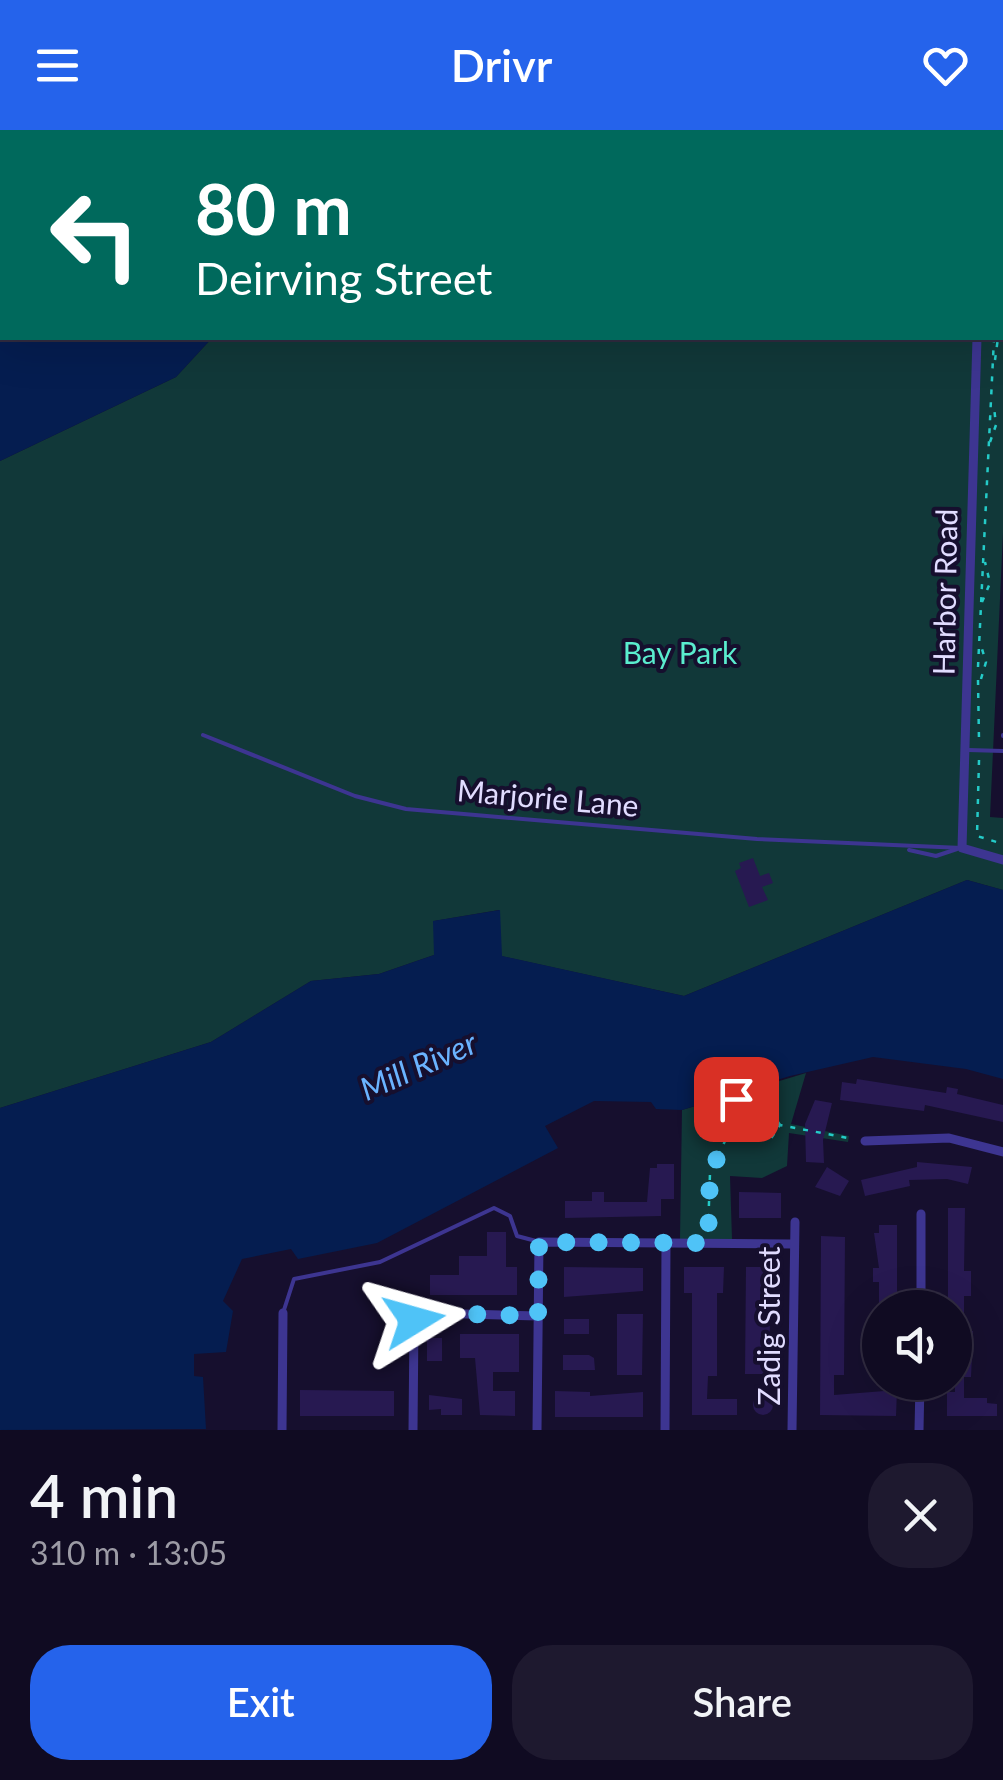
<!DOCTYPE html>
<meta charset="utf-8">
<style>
:root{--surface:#100b22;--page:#1e192f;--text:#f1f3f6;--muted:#9c9ba5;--line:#302b40;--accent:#2563eb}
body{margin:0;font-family:Lato,sans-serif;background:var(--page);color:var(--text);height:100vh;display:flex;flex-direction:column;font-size:38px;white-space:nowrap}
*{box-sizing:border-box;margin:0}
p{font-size:32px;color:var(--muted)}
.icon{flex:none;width:55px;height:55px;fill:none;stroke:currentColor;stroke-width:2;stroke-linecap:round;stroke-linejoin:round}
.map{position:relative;height:1300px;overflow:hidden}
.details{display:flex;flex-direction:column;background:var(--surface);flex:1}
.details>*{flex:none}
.guide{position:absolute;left:0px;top:0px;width:1005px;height:210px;box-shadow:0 10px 40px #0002,0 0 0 2px var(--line);background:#00695c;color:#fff;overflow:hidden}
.tools{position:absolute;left:862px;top:1160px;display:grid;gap:20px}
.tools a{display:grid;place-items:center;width:110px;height:110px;border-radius:50%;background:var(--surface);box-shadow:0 10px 40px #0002,0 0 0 2px var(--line);font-size:50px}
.pin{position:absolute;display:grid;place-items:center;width:85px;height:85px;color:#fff;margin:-42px;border-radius:20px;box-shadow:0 5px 15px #0006}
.me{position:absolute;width:110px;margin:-55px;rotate:82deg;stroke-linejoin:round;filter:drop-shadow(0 0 8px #0008)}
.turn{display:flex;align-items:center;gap:35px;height:210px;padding:0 30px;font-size:45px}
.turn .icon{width:130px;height:130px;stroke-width:2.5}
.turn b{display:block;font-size:70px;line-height:85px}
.round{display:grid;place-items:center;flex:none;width:105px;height:105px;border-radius:40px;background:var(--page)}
.headline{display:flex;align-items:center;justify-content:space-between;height:170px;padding:0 30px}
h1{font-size:60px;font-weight:600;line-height:75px}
.action{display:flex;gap:20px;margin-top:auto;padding:20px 30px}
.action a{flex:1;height:115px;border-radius:40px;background:var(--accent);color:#fff;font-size:40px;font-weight:600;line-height:115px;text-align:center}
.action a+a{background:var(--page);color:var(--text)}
header{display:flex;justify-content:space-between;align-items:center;height:130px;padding:0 30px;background:var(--accent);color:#fff;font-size:45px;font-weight:600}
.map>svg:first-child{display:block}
</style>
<header><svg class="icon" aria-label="menu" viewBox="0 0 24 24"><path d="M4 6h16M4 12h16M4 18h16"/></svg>Drivr<svg class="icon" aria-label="heart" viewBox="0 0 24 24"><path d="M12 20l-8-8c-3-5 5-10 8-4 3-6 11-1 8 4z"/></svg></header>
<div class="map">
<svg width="1003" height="1300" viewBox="0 0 1003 1300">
<rect width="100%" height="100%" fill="#160f2e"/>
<g fill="#113839">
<path d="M999,0H1003V403L990,687L1003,688V760L967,750L684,866L501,826L499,780L434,791V825L379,844L311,851L211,912L0,978V331L176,247L212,208H1002Z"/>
<path d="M806,943L791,994L849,1006L848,1012L789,1003L787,1036L762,1048L730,1046L732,1109H680L682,980Z"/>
</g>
<g fill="#051d50">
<path d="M0,0H782V2H2V208H212L176,247L0,331Z"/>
<path d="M967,750L1003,760V949L966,939L873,927L790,946L682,980L656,979L651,972L594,971L545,996L558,1018L377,1113L298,1129L291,1119L242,1129L223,1171L233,1181L226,1222L194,1224V1246L203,1247L206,1299L0,1300V978L211,912L311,851L379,844L434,825L433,791L500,780L502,826L684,866Z"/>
</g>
<g fill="#271951">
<path d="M753,728L760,746L769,743L773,753L762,757L768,770L749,777L735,741L741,738L739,733Z"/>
<path d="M857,949L946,963L947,957L958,959L957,964L1003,975V992L925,975L924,981L840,970L842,952L856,954Z"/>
<path d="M815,970L832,973L823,1010L824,1033L806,1032L805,994Z"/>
<path d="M917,1032L972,1037L968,1054L947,1049L909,1050L910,1056L865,1066L861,1050L917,1037Z"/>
<path d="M657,1034H674V1069H661V1086L565,1088V1071H592V1062H604V1072H647L650,1038H657Z"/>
<path d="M827,1037L849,1051L840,1066L815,1057Z"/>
<path d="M739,1062L781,1063V1088H739Z"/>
<path d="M948,1078H965L964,1141H971V1166H964V1201H973L971,1247H964V1268H987V1273L997,1274V1286H947V1262H955V1178H948Z"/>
<path d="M879,1095H897V1178H879V1152H873V1138H879L874,1103H879Z"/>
<path d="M487,1102H506V1137H517V1165H430V1145H459V1126H487Z"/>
<path d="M821,1106L845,1107L844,1245H834V1265L897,1260L896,1286L820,1285Z"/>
<path d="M564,1137L643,1138V1161L564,1167Z"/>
<path d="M684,1137H724L723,1163H717V1246H708L707,1269H737V1285H692V1163H684Z"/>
<path d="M746,1137H771L769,1244H745Z"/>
<path d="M617,1184H643L642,1245H617Z"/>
<rect x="564" y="1189" width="25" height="15"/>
<path d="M460,1204H519V1242H493V1261H515V1286L480,1285L475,1228H460Z"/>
<rect x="427" y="1208" width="15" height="23"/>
<path d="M563,1225H589L594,1228L595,1240H563Z"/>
<path d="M300,1260L394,1261V1286H300Z"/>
<path d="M555,1261L590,1262V1266L643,1262V1287H555Z"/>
<circle cx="763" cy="1275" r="10"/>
<path d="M429,1265L462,1269V1285H441V1279L429,1280Z"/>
</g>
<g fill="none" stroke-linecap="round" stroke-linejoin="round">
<g stroke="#24cbc8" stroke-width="2.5" stroke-dasharray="5 8" stroke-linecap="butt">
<path d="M1002,94L1003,92"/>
<path d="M995,230L998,208"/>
<path d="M990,312L996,295L994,277"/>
<path d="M982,472L990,453L985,432"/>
<path d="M978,537L994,208"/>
<path d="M981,549L986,532L982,519"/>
<path d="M978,550L979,611"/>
<path d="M979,630L977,706L1003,714"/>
<path d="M770,980L780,995"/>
<path d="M733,994L740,981L736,969"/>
<path d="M708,1102L710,1043L733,994L770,1010L780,995L853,1009"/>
</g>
<g stroke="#3d3591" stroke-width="4">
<path d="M844,0V2"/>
<path d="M887,2L931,0"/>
<path d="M1002,138H1003"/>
<path d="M203,605L355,666L406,679L757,709L962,718"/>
<path d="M1003,605V606"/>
<path d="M968,620L1003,621"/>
<path d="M909,720L936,726L957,719"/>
<path d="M283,1183L294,1149L380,1132L494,1078L510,1086L517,1106L536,1111"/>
</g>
<g stroke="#3d3591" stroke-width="9">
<path d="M1002,59L1003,58"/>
<path d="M977,208L962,718L1003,730"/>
<path d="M865,1011L949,1008L1003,1022"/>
<path d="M921,1084V1178"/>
<path d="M282,1300L283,1183"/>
<path d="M413,1300L414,1190L429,1183L538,1186"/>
<path d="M537,1300L539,1112L793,1114"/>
<path d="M665,1300L666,1113"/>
<path d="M792,1300L795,1092"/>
<path d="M919,1300L920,1252"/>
</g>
</g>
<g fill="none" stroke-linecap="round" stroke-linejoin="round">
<path stroke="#4fc3f7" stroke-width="18" stroke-dasharray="0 32.4" d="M414,1190L429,1183L538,1186L539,1112L708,1113L710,1043L740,981L736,969"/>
</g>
<g text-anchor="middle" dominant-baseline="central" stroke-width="8" stroke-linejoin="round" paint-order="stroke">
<g font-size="30" fill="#e1dcff" stroke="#160f2e">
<text transform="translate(944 462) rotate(-89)">Harbor Road</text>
<text transform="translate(548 667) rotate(5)">Marjorie Lane</text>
<text transform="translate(768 1196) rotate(-90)">Zadig Street</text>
</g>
<g font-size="30" fill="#5aecce" stroke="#160f2e">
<text x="680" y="522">Bay Park</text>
</g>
<g font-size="32" font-style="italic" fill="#6ab3ff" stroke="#160f2e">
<text transform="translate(418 935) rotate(-24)">Mill River</text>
</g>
</g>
</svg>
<div class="tools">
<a><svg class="icon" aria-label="sound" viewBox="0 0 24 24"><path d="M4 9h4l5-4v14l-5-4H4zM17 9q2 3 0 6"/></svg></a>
</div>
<div class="pin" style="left:736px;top:969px;background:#d93025"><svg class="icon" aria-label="arrive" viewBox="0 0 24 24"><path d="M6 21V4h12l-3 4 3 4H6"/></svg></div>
<svg class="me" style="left:414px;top:1190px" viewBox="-20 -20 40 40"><path d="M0-17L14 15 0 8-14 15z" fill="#4fc3f7" stroke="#fff" stroke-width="4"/></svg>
<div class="guide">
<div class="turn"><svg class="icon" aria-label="left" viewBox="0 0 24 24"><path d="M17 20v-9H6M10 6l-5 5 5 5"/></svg><div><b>80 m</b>Deirving Street</div></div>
</div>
</div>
<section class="details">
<div class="headline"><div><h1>4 min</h1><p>310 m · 13:05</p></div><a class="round"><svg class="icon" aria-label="close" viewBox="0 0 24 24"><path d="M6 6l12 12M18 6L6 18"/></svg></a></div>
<div class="action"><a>Exit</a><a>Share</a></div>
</section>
